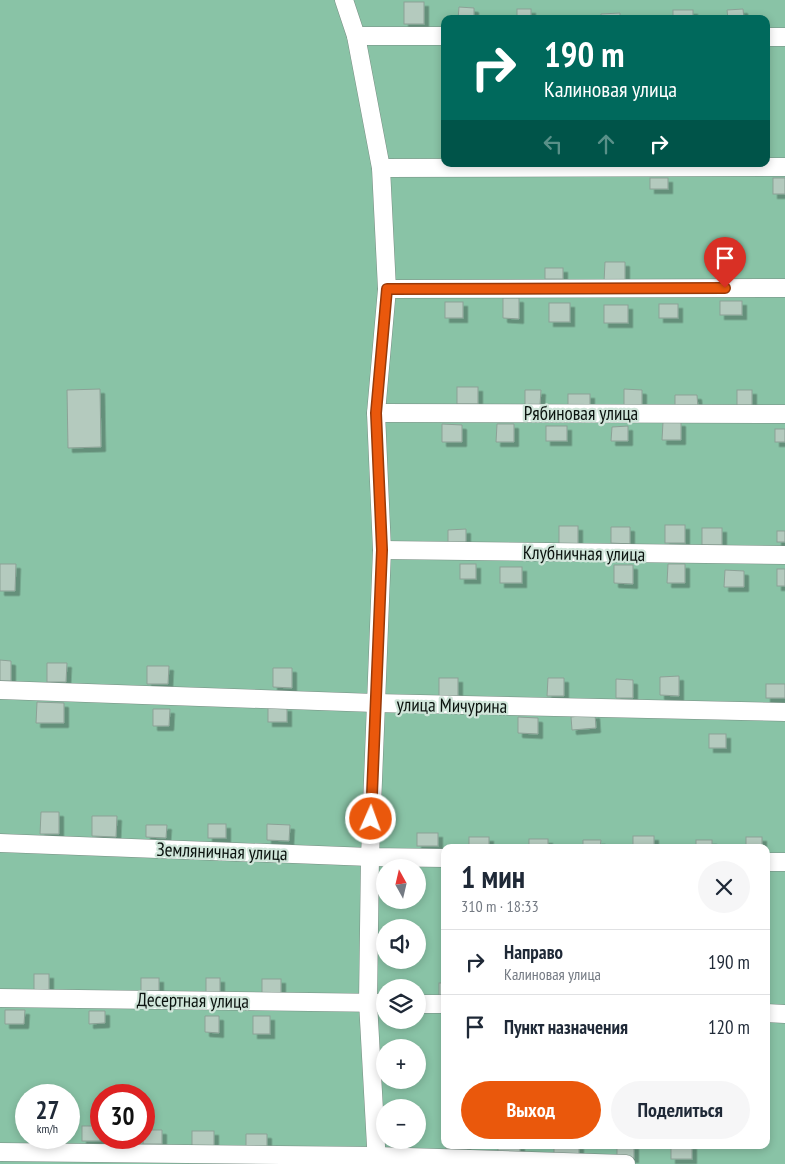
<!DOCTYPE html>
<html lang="ru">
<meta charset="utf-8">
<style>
:root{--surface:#fff;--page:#f6f6f7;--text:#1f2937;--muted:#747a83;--line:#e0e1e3;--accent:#ea580c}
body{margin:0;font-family:"PT Sans Narrow",sans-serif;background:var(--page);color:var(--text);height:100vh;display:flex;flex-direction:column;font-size:19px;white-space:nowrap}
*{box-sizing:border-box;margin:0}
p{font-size:16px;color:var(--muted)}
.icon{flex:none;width:28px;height:28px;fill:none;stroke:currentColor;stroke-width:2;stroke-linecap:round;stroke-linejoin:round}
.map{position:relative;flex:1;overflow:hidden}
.side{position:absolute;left:441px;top:844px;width:329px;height:305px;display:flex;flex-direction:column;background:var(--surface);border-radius:10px;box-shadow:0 2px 8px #0003}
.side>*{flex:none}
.hud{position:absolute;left:441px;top:15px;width:329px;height:152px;border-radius:10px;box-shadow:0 2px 8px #0003;background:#00695c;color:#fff;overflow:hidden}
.needle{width:32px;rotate:352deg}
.controls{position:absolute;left:376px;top:859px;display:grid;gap:10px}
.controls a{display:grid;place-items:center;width:50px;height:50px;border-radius:50%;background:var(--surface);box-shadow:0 2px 8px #0003;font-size:25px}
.speed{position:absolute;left:15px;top:1084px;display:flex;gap:10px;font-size:25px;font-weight:700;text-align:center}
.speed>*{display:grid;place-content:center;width:65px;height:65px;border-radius:50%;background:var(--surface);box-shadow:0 2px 8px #0003;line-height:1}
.speed small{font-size:12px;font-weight:400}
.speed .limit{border:8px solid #d22;background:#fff;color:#111}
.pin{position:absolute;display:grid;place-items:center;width:42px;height:42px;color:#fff;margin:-51px -21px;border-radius:50% 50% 50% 0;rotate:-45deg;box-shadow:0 0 5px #0007}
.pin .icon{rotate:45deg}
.me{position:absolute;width:55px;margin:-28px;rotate:2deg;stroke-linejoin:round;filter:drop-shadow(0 0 4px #0008)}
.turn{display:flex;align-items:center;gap:18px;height:105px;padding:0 20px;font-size:22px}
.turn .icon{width:65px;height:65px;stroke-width:2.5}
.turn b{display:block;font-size:35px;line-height:42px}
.lanes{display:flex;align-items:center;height:48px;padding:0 20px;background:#0003;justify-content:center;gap:25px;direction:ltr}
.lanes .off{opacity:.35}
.round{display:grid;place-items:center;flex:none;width:52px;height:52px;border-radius:26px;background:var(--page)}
.head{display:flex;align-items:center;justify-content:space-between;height:85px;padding:0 20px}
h1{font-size:30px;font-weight:700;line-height:38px}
.primary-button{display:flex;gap:10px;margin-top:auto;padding:10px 20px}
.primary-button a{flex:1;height:58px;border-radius:30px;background:var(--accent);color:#fff;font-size:20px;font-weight:700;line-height:58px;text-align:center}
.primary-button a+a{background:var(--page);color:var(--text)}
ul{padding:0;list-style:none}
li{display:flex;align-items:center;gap:15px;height:65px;padding:0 20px;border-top:1px solid var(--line)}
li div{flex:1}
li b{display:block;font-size:19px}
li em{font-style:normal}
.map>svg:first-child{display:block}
</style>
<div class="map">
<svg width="785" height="1164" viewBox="0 0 785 1164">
<defs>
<filter id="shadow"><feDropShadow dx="4.5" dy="4.5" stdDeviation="0" flood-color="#0004"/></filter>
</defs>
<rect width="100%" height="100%" fill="#d0e6da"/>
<path fill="#89c3a6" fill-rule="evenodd" d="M0,0H785V1164H0ZM445,19H766V164H445ZM445,848H766V1145H445ZM385,868H418V900H385ZM385,928H418V960H385ZM385,988H418V1020H385ZM385,1048H418V1080H385ZM26,1095H69V1138H26ZM101,1095H144V1138H101ZM385,1108H418V1140H385Z"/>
<g fill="#b4cabe" stroke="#8ca196" filter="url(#shadow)">
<rect x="404" y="2" width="20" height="22"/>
<path d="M459,7L474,8V19H458Z"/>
<rect x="517" y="9" width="14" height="10"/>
<path d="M743,9L744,19H728L727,10Z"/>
<rect x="673" y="10" width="20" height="9"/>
<path d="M620,13V19H601V14Z"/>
<rect x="650" y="178" width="18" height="11"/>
<rect x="773" y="178" width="12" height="16"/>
<path d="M605,262H625V282H604Z"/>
<rect x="545" y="268" width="18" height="11"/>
<path d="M503,298H519V319L503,318Z"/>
<rect x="720" y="301" width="22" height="14"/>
<rect x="445" y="302" width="18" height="16"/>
<rect x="549" y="303" width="21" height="19"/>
<rect x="659" y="304" width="19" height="14"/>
<rect x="604" y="305" width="24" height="18"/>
<rect x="457" y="387" width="21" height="17"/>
<path d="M100,389L101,447L68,448L67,390Z"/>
<path d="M624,389L642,390V405H624Z"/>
<path d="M525,390H541L540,405H525Z"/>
<rect x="737" y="390" width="15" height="16"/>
<rect x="568" y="394" width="22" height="12"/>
<path d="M675,395H697L698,408H675Z"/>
<path d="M663,422H681V440H662Z"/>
<path d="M442,424L462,425V442H442Z"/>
<path d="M497,424H514V442H496Z"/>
<rect x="546" y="426" width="21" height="15"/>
<path d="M628,426V441H611L612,427Z"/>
<rect x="775" y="429" width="10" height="13"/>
<rect x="665" y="525" width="20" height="18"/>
<rect x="559" y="526" width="19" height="19"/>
<path d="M611,527H630V544L611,543Z"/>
<rect x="702" y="528" width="20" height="17"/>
<path d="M466,529V546L448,545V530Z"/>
<rect x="777" y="531" width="8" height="11"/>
<path d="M0,564H16L15,591H0Z"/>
<rect x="460" y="564" width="16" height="15"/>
<path d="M668,564H685V583H667Z"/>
<path d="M614,565H633V584L614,583Z"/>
<rect x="500" y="567" width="22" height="16"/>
<rect x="777" y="569" width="8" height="17"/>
<path d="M725,570L744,571V587H724Z"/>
<path d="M0,660L11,661V681H0Z"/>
<path d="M47,663H67L66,682H47Z"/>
<path d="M147,666H169L168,684H147Z"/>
<path d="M273,668H292V688L273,687Z"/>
<path d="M679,676V696L660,695V677Z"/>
<rect x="439" y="678" width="19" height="18"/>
<path d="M548,678H564V696H547Z"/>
<path d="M616,679L633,680V698H616Z"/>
<rect x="766" y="684" width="19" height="14"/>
<path d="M37,702L64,703V723H36Z"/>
<rect x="268" y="707" width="19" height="15"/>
<path d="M153,709H170L169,726H153Z"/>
<path d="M595,714L596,728L572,730L571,717Z"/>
<path d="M518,717L538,718V734L518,733Z"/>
<rect x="709" y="734" width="17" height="14"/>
<path d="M41,812H59V834H40Z"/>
<path d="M92,816H117L116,837L92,836Z"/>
<rect x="208" y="824" width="18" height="14"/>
<path d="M267,824L290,825L289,841L267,840Z"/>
<path d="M146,825H167L166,838L146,837Z"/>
<rect x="417" y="833" width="21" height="13"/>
<rect x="633" y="836" width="21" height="12"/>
<rect x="469" y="837" width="20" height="11"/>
<rect x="746" y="837" width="16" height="11"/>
<rect x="529" y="839" width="19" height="9"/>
<path d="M583,840H601L600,848H583Z"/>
<rect x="696" y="840" width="16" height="8"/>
<rect x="34" y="974" width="15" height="17"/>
<rect x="141" y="978" width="18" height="13"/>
<rect x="206" y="978" width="14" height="15"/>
<rect x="262" y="979" width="19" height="17"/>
<rect x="439" y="983" width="6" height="14"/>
<path d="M5,1010H25L24,1024H5Z"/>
<path d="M89,1011H105V1023L89,1024Z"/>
<path d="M205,1016H219V1033L205,1032Z"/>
<rect x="253" y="1016" width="17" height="18"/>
<rect x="82" y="1126" width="18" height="15"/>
<path d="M144,1130H162V1144H143Z"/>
<rect x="192" y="1131" width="22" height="17"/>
<path d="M246,1134H267V1148L246,1147Z"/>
<rect x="446" y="1145" width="20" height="4"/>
<rect x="498" y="1145" width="22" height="8"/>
<rect x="554" y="1145" width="25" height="9"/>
<rect x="617" y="1145" width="17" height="13"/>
<rect x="671" y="1145" width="21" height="14"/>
</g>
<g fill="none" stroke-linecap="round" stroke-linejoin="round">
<defs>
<g id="minor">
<path d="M344,0L356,36L381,168L387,289L376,413L382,550L370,857L368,1002L377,1164"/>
<path d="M356,36H445"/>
<path d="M766,37H785"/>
<path d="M381,168L785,167"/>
<path d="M387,289L785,288"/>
<path d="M376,413L785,414"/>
<path d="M382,550L785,555"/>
<path d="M0,690L375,703L785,712"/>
<path d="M0,843L370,857L445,858"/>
<path d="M766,862H785"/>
<path d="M0,998L385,1003"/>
<path d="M418,1004H445"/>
<path d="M766,1013L785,1014"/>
<path d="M0,1152L376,1156L626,1164"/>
</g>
</defs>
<use href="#minor" stroke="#798d83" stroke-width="19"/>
<use href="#minor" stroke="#fff" stroke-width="18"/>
</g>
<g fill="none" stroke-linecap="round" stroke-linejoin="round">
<defs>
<path id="route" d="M371,819L382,550L376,413L387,289L725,288"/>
</defs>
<use href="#route" stroke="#983908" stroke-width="12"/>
<use href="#route" stroke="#ea580c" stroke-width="9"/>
</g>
<g text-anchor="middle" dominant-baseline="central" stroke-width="4.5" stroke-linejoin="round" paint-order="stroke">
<g font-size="19" fill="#0b130f" stroke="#d0e6da">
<text x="581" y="413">Рябиновая улица</text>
<text transform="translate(584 553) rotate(1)">Клубничная улица</text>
<text transform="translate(452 705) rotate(1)">улица Мичурина</text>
<text transform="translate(222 851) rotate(2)">Земляничная улица</text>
<text transform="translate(193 1000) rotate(1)">Десертная улица</text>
</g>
</g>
</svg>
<div class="controls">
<a><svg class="needle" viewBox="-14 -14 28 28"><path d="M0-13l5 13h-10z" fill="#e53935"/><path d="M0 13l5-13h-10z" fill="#747a83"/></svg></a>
<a><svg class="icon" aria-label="sound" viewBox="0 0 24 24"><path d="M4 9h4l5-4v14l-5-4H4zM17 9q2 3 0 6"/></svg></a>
<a><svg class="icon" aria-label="layers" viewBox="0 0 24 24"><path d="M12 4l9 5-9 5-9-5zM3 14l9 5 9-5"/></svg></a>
<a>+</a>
<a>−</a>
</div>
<div class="speed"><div>27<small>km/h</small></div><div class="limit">30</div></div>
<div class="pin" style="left:725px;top:288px;background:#d93025"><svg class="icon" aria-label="arrive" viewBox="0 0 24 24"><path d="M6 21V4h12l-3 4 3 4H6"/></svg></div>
<svg class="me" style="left:371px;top:819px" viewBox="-20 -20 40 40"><circle r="17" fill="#ea580c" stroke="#fff" stroke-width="3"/><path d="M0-11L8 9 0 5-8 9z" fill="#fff"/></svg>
<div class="hud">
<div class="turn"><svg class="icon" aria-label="right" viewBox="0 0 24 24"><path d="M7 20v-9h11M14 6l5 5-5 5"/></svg><div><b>190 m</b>Калиновая улица</div></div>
<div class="lanes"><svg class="icon off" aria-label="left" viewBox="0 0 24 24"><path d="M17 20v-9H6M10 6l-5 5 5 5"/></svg><svg class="icon off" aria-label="ahead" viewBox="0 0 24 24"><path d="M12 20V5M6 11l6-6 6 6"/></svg><svg class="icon" aria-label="right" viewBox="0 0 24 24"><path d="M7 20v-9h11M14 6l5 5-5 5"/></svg></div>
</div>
<section class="side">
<div class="head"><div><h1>1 мин</h1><p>310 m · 18:33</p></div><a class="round"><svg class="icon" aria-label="close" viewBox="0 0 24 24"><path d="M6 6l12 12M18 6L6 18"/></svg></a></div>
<ul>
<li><svg class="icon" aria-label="right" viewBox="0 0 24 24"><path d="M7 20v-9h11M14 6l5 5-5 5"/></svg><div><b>Направо</b><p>Калиновая улица</p></div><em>190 m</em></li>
<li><svg class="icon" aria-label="arrive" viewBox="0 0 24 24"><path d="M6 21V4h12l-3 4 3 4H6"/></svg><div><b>Пункт назначения</b></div><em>120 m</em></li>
</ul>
<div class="primary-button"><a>Выход</a><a>Поделиться</a></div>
</section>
</div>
